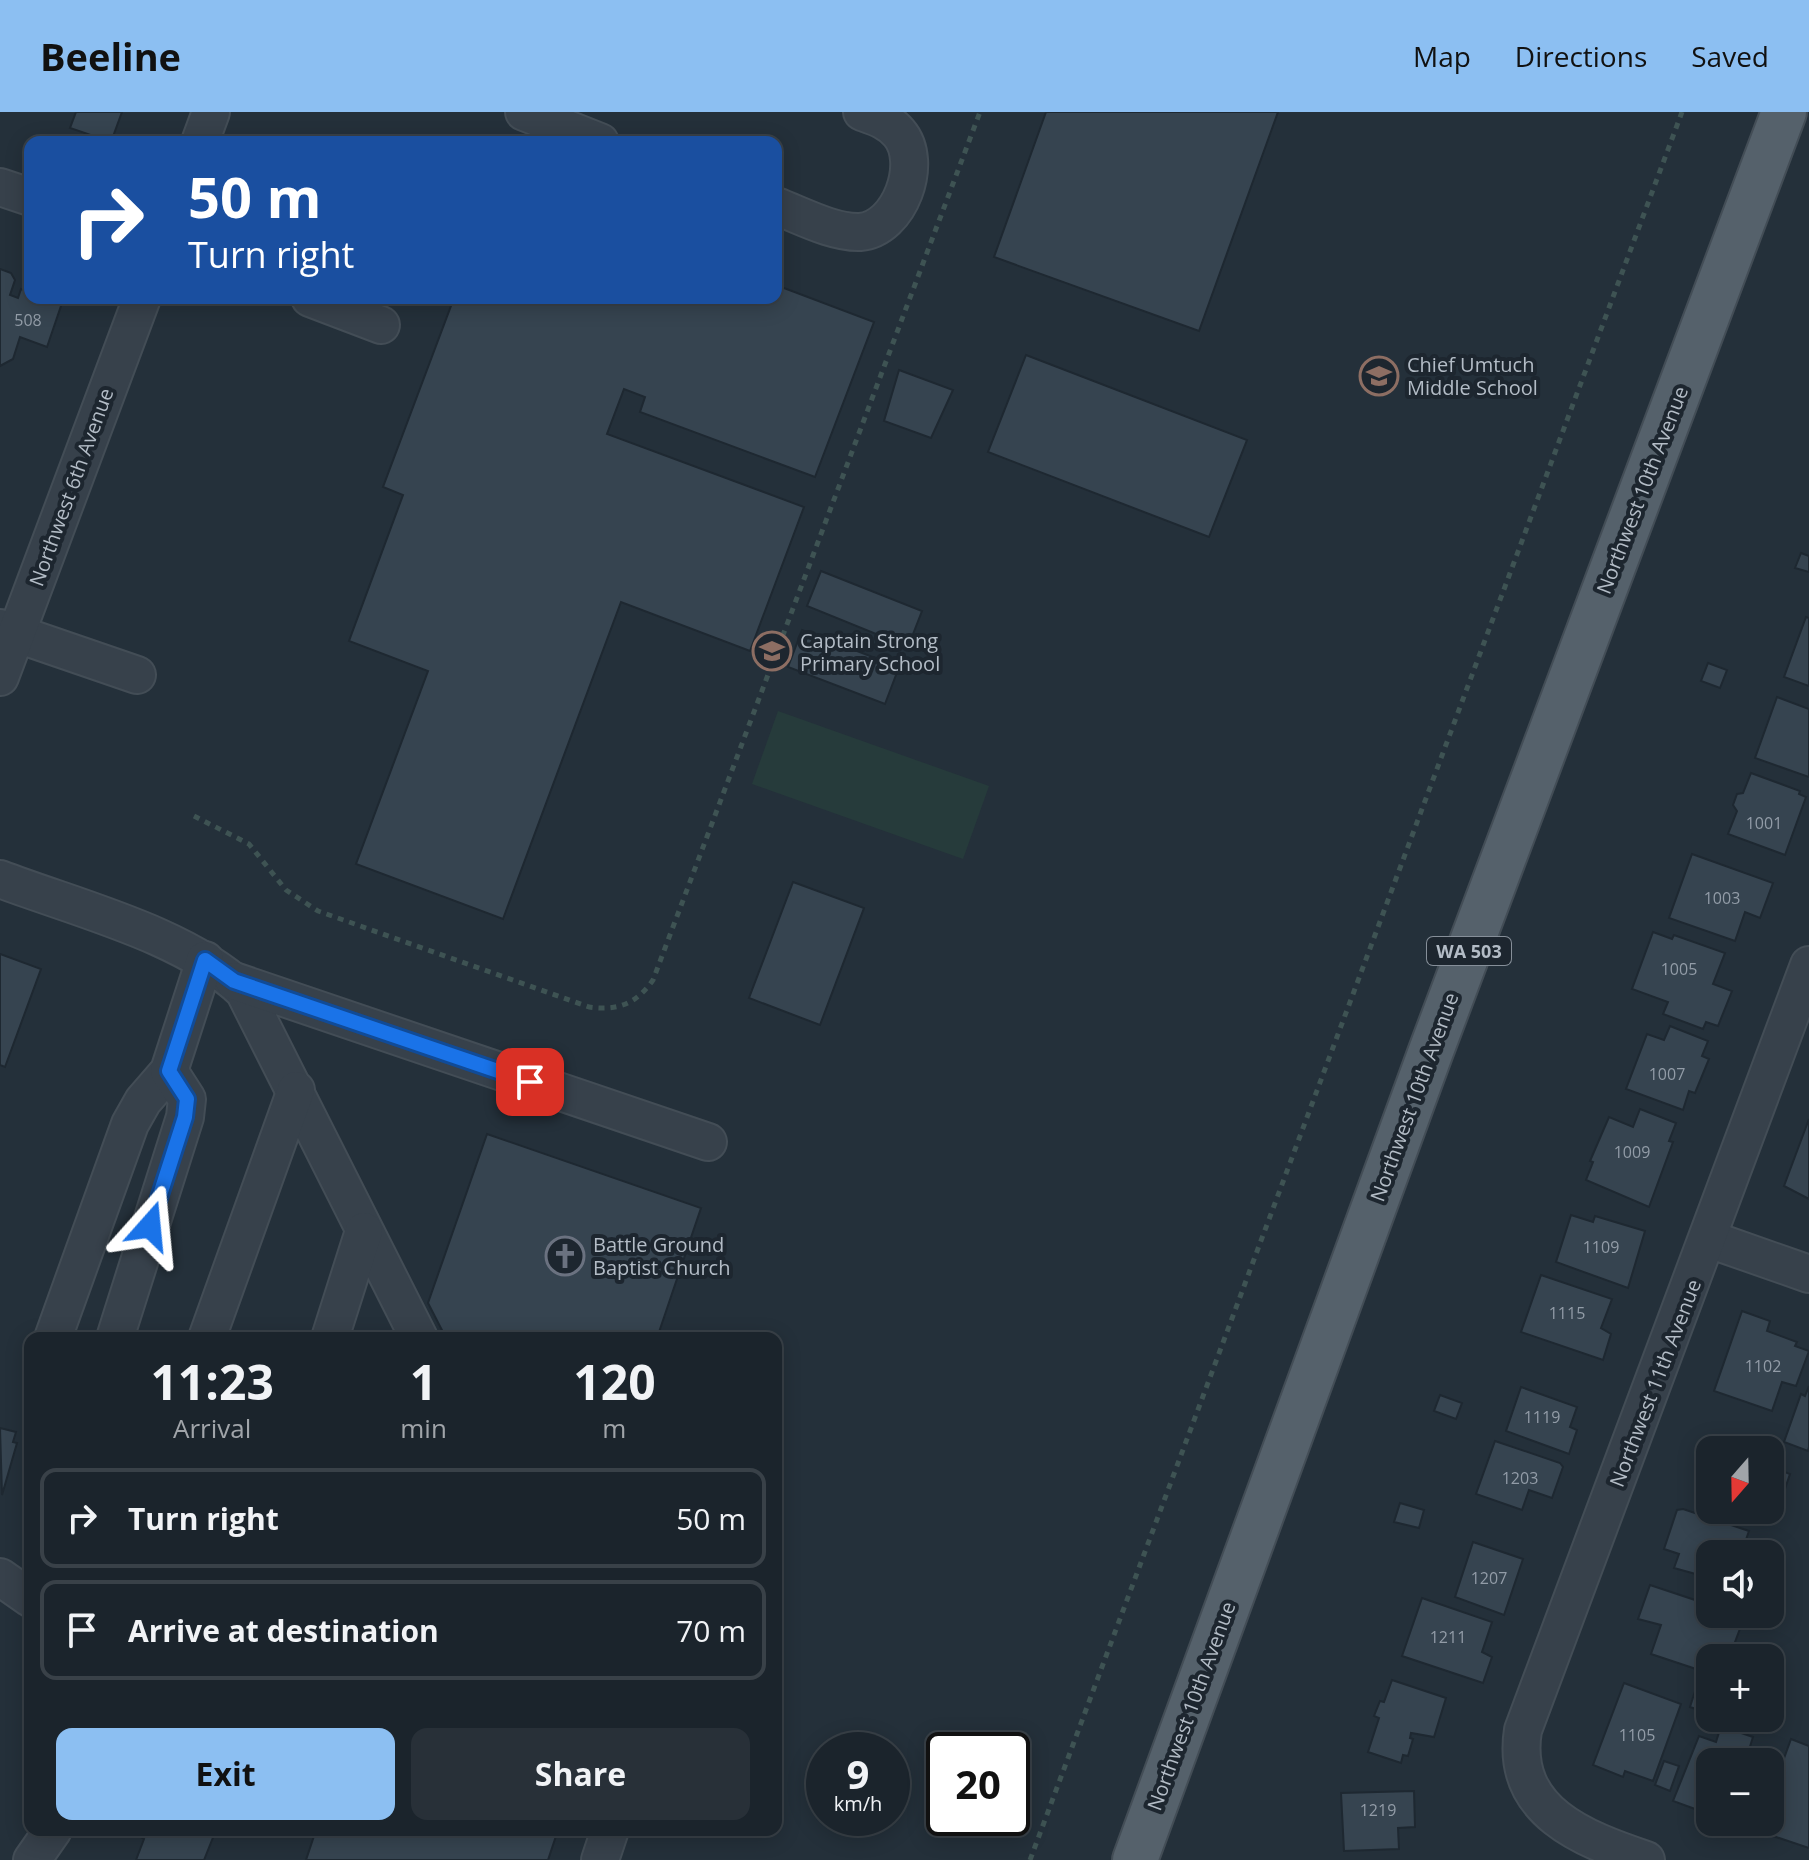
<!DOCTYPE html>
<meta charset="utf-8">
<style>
:root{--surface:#1b242c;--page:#283038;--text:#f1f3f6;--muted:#a0a4a9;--line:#394148;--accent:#8cbff2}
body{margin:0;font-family:"Open Sans",sans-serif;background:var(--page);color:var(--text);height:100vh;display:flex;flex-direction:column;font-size:30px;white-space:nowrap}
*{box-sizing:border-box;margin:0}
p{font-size:26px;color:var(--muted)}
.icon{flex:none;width:44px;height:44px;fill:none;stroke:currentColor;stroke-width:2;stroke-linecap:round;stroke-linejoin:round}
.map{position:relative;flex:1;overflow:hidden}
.side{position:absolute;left:24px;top:1220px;width:758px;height:504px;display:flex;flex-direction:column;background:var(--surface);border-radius:16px;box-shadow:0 4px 20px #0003,0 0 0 2px var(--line)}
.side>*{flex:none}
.banner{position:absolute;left:24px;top:24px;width:758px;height:168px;border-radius:16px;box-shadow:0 4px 20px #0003,0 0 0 2px var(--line);background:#1a4fa0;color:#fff;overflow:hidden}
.needle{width:52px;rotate:200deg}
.controls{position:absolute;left:1696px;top:1324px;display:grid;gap:16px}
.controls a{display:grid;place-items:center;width:88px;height:88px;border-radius:16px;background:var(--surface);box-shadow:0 4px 20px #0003,0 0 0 2px var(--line);font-size:40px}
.speed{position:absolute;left:806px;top:1620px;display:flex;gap:16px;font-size:40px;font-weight:700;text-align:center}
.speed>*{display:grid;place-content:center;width:104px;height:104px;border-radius:50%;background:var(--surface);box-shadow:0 4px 20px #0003,0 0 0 2px var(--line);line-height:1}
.speed small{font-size:20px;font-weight:400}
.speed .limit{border:4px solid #111;border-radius:12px;background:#fff;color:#111}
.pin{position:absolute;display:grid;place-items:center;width:68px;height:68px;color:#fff;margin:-34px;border-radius:16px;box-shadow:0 4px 12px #0006}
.me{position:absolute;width:88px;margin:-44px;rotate:18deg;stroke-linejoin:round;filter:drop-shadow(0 0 6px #0008)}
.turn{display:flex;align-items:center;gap:28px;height:168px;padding:0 32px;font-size:36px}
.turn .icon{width:104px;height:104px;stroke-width:2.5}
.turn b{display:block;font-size:56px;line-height:68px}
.eta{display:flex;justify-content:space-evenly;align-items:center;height:136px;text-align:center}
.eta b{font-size:48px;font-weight:700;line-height:56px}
.cta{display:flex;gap:16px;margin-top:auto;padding:16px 32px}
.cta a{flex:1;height:92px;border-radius:16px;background:var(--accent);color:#111;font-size:32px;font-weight:700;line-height:92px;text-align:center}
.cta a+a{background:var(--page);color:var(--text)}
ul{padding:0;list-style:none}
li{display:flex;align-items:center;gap:24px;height:100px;margin:0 16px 12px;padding:0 16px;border:4px solid var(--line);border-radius:16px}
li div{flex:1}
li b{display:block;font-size:30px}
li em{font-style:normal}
header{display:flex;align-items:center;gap:48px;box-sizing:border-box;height:112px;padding:0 40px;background:var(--accent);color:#111}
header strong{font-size:38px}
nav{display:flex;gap:44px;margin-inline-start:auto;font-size:28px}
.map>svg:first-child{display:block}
</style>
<header>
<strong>Beeline</strong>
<nav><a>Map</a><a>Directions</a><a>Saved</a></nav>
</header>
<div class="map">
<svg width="1809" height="1748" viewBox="0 0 1809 1748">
<rect width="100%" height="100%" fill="#24303a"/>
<path fill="#263b3b" d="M778,599L989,674L963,747L752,672Z"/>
<g fill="#364450" stroke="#1e2831" stroke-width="2">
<path d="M76,0H122L111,30L70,16Z"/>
<path d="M1046,0H1278L1199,219L994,145Z"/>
<path d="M0,157L11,161L15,168L10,183L18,186L21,177L30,180V186L62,191L47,235L20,225L13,247L0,254Z"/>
<path d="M776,173L874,210L815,365L640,300L645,285L624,277L607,322L804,395L750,539L621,490L503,807L356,752L428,559L349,529L403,383L383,375L454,186H776Z"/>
<path d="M1026,243L1247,328L1209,425L988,340Z"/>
<path d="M899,258L953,278L931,326L884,309Z"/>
<path d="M1801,441L1809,444V460L1795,456Z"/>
<path d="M821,459L922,499L908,535L807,494Z"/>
<path d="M1806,505L1809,506V574L1784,565Z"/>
<path d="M802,518L899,555L885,592L788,555Z"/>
<path d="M1708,551L1727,558L1720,576L1701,569Z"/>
<path d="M1777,585L1809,597V665L1755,646Z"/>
<path d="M1751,661L1800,679L1799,682L1806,685L1785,743L1728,722L1737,699L1733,693L1737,682L1743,681Z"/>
<path d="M1692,742L1773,771L1760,806L1745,800L1735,829L1669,806Z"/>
<path d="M793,770L864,796L820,913L749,886Z"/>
<path d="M1653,820L1672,827L1674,823L1725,841L1713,872L1732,879L1718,914L1706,910L1703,917L1663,902L1668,890L1632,877Z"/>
<path d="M0,842L41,857L5,955L0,953Z"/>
<path d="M1670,914L1708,929L1702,944L1709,947L1695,981L1689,979L1683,998L1626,977L1647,922L1664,928Z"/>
<path d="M1640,997L1676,1011L1669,1029L1673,1030L1649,1095L1586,1068L1593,1050L1590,1049L1609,1005L1633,1015Z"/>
<path d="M1809,1007V1087L1784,1074Z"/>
<path d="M487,1022L701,1096L657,1226H446L428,1191Z"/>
<path d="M1571,1103L1593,1110L1595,1104L1645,1119L1628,1176L1556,1150Z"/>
<path d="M1541,1163L1612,1187L1601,1216L1611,1222L1603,1248L1521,1220Z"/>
<path d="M1742,1199L1770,1209L1767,1219L1797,1230L1795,1234L1809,1239L1796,1274L1782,1270L1772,1299L1714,1279Z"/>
<path d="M1809,1274V1335L1808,1339L1784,1330L1801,1282L1805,1284Z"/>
<path d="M1521,1275L1577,1295L1570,1315L1577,1318L1569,1342L1506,1319Z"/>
<path d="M1440,1283L1462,1291L1456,1307L1434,1299Z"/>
<path d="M0,1316L16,1320L13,1330L17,1331L2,1383Z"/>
<path d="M1711,1327L1745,1338H1710V1360L1701,1357Z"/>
<path d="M1495,1329L1560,1351L1563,1355L1552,1386L1529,1378L1522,1398L1476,1382Z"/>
<path d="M1770,1346L1776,1348L1774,1356L1790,1362L1778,1397L1770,1395Z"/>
<path d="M1400,1391L1424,1398L1419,1416L1394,1410Z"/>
<path d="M1683,1397L1749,1419L1741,1442H1710V1466L1674,1456L1679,1442L1664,1437L1677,1398Z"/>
<path d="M1720,1398H1757L1753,1409Z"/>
<path d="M1473,1430L1523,1447L1504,1503L1455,1485Z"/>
<path d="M1650,1473L1710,1493V1502H1728L1726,1508L1741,1514L1729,1546H1710L1708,1561L1651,1542L1661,1513L1638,1507Z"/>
<path d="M1422,1486L1492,1510L1482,1540L1492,1545L1483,1571L1402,1544Z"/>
<path d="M1392,1568L1446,1586L1434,1625L1411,1621L1410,1626L1413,1627L1408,1644L1403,1643L1401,1651L1368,1640L1379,1606L1374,1604L1380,1589L1384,1590Z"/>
<path d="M1624,1571L1681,1592L1653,1669L1625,1659L1623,1665L1593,1653Z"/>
<path d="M1697,1573L1710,1578L1708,1601L1690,1595Z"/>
<path d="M1721,1614L1753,1625L1748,1641L1762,1645L1761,1650H1710V1697L1706,1701L1673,1689L1699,1624L1716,1630Z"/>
<path d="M1791,1627L1809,1634V1736L1758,1719L1761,1710H1770V1685Z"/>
<path d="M1664,1649L1679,1654L1670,1679L1655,1673Z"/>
<path d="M1414,1679L1415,1715L1398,1716L1399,1737L1344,1739L1341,1681Z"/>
<path d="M129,1718H216L204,1748H136L144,1727Z"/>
<path d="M316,1718H558L548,1748H306Z"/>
</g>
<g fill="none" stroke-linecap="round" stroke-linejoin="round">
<defs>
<g id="minor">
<path d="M524,0L600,30"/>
<path d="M200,30L211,0"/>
<path d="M0,75L30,85"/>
<path d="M776,94C800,103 833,121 860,120C900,117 924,50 899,21C889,9 876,5 862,0"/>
<path d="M310,186L381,213"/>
<path d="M0,516L137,563"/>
<path d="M0,565L142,186"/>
<path d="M0,767C76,796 186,823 244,879L419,1226"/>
<path d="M234,869L708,1030"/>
<path d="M1709,1127L1809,1162"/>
<path d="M53,1226L130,1012L143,989L169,959L205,848"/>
<path d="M115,1226L185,1005L187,987L169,959"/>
<path d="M207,1226L296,978"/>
<path d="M330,1226L364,1119"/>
<path d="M0,1465L30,1486"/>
<path d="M32,1748L53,1718"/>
<path d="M600,1748L610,1718"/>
<path d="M1646,1748C1584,1727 1510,1700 1523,1618L1809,853"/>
</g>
<path id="major" d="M1135,1748L1431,939L1784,0"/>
</defs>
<use href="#minor" stroke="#434d56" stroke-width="40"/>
<use href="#major" stroke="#434d56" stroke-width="48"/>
<g stroke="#3e5353" stroke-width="5" stroke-dasharray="6 6" stroke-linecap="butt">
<path d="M194,704L249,732L286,778L318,799L589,895C618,899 636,892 653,868L980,0"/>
<path d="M1030,1748L1682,0"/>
</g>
<use href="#minor" stroke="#37414b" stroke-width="36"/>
<use href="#major" stroke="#55616b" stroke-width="44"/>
</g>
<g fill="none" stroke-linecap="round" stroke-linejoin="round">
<defs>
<path id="route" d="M150,1114L185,1005L187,987L169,959L205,848L234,869L530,970"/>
</defs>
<use href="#route" stroke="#114b97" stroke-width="20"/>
<use href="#route" stroke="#1a73e8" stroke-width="14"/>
</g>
<defs>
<symbol id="school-ring" viewBox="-11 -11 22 22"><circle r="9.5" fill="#1d262f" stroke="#8d6e63" stroke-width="1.5"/><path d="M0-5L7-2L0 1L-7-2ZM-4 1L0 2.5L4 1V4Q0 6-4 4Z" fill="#8d6e63"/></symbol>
<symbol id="church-ring" viewBox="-11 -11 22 22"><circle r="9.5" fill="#1d262f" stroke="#6b7280" stroke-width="1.5"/><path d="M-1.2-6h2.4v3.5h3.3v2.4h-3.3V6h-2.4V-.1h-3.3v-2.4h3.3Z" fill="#6b7280"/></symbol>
</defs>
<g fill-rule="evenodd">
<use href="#school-ring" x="1357" y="242" width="44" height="44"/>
<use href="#school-ring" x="750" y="517" width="44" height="44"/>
<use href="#church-ring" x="543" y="1122" width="44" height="44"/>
</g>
<g text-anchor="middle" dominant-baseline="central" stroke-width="8" stroke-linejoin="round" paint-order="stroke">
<g font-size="16" fill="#929ca7">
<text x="28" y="208">508</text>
<text x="1764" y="711">1001</text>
<text x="1722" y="786">1003</text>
<text x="1679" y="857">1005</text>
<text x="1667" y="962">1007</text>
<text x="1632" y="1040">1009</text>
<text x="1601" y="1135">1109</text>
<text x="1567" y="1201">1115</text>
<text x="1763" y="1254">1102</text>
<text x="1542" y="1305">1119</text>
<text x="1520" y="1366">1203</text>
<text x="1489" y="1466">1207</text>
<text x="1448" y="1525">1211</text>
<text x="1637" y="1623">1105</text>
<text x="1378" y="1698">1219</text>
</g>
<rect fill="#1d262f" stroke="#868f99" stroke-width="2" x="1427" y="825" width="84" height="28" rx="6"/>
<g font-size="18" font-weight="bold" fill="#b3bcc6">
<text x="1469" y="839">WA 503</text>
</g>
<g font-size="20" fill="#b3bcc6" stroke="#1d262f" text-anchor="start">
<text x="1407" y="252">Chief Umtuch<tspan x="1407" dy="23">Middle School</tspan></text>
<text x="800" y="528">Captain Strong<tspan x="800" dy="23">Primary School</tspan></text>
<text x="593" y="1132">Battle Ground<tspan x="593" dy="23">Baptist Church</tspan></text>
</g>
<g font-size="20" fill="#b3bcc6" stroke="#1d262f">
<text transform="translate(71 375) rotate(-70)">Northwest 6th Avenue</text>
<text transform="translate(1642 378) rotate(-69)">Northwest 10th Avenue</text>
<text transform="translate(1414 985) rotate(-70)">Northwest 10th Avenue</text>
<text transform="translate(1655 1271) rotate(-69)">Northwest 11th Avenue</text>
<text transform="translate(1191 1594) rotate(-70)">Northwest 10th Avenue</text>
</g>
</g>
</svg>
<div class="controls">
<a><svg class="needle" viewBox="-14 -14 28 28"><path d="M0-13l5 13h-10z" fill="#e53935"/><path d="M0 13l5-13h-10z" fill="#a0a4a9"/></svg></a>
<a><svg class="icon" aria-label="sound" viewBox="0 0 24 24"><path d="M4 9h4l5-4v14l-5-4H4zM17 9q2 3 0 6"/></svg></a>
<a>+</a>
<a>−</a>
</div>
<div class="speed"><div>9<small>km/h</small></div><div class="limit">20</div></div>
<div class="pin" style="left:530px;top:970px;background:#d93025"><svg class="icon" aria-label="arrive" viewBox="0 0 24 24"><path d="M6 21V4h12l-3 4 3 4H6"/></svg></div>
<svg class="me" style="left:150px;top:1114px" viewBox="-20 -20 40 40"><path d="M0-17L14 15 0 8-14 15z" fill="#1a73e8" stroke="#fff" stroke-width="4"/></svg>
<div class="banner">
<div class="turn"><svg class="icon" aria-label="right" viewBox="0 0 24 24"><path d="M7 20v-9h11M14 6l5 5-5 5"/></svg><div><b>50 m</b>Turn right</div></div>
</div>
<section class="side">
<div class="eta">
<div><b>11:23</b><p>Arrival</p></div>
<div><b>1</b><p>min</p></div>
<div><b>120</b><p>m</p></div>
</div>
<ul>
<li><svg class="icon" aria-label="right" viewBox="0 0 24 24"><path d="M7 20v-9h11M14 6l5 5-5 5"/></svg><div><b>Turn right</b></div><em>50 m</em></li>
<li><svg class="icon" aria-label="arrive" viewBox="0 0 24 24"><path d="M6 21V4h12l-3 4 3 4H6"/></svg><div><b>Arrive at destination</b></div><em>70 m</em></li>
</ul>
<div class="cta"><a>Exit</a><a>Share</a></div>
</section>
</div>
